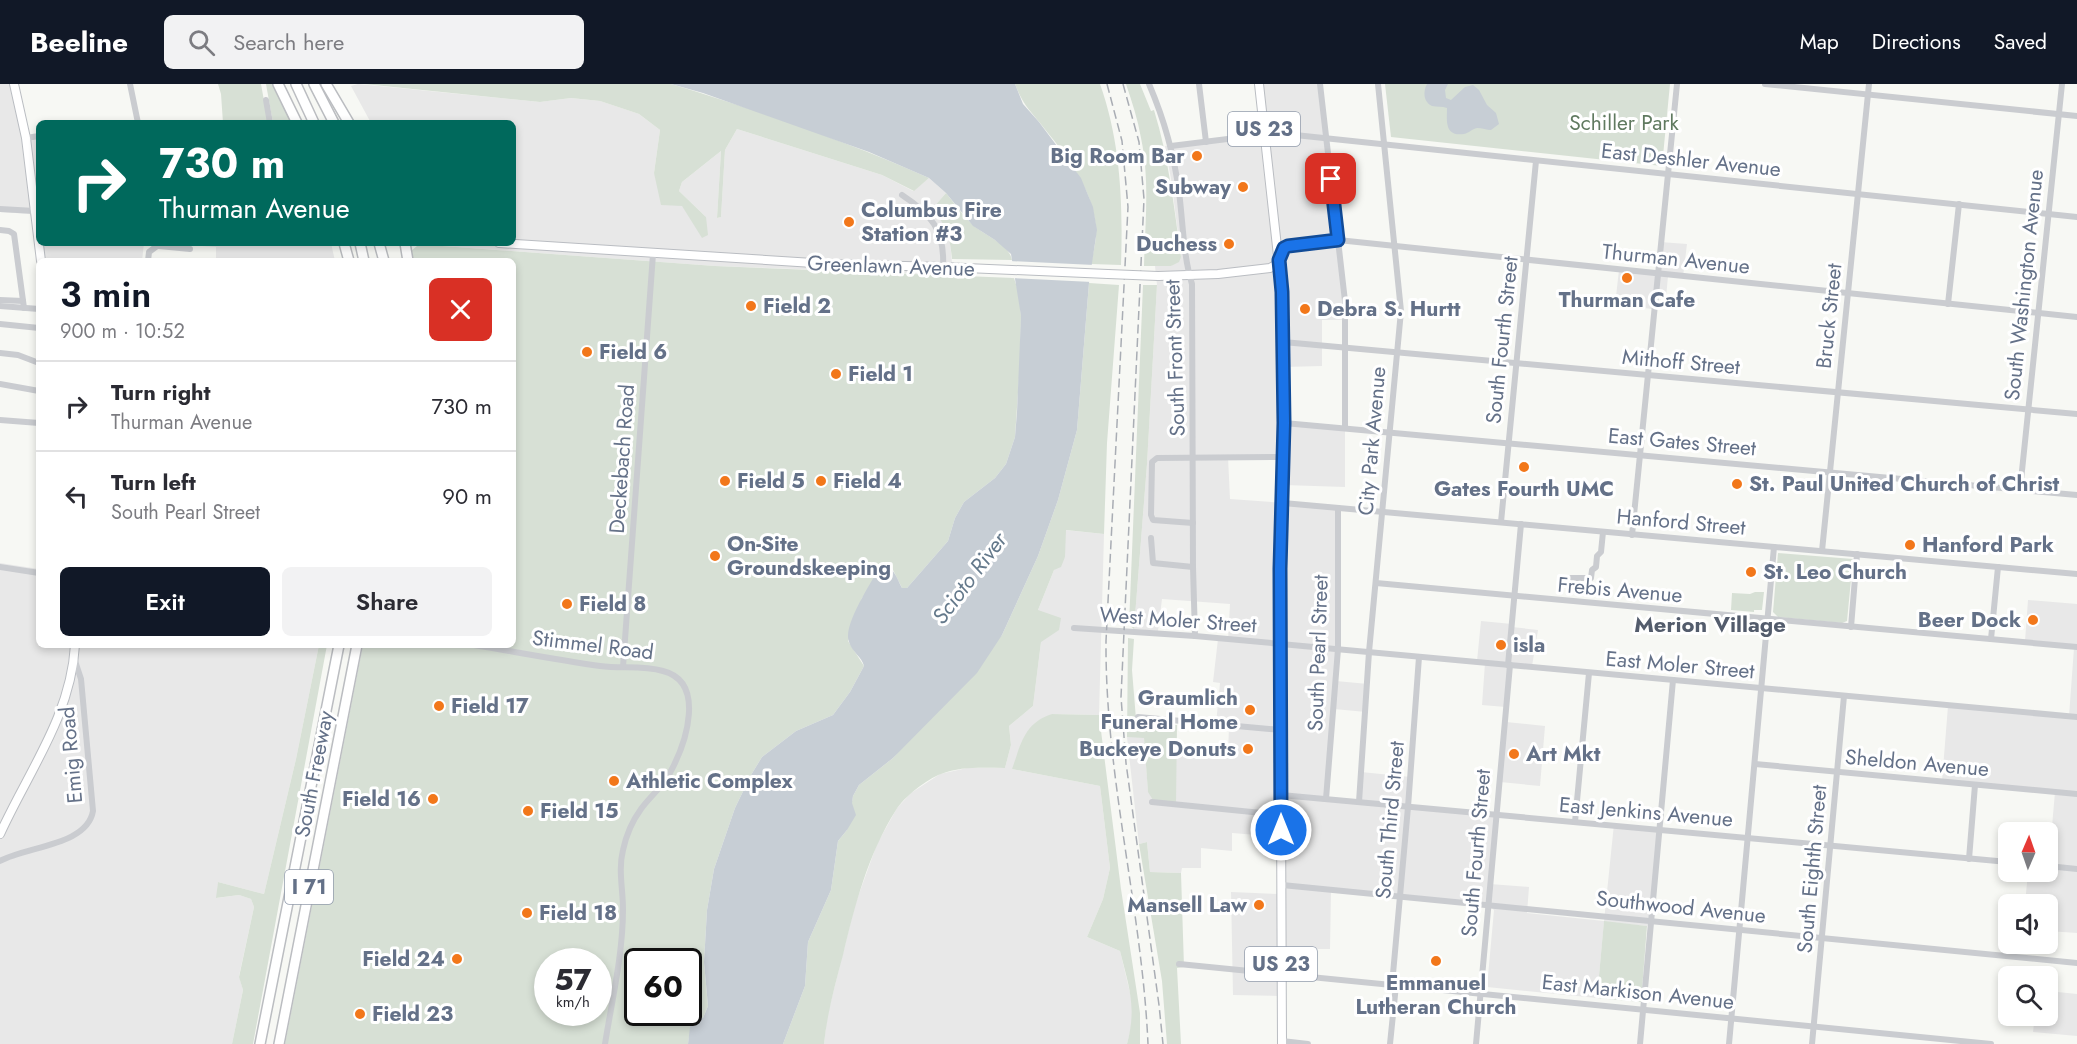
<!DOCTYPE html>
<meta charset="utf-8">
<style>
:root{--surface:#fff;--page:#f2f2f3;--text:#2b2b33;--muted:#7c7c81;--line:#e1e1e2;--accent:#111827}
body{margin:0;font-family:Jost,sans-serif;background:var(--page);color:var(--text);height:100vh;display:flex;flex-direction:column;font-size:22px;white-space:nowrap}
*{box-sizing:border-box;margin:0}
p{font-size:20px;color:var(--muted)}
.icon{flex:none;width:33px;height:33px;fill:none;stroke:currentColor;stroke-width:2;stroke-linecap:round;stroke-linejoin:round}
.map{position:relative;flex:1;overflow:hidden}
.side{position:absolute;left:36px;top:174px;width:480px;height:390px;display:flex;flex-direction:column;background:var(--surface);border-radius:9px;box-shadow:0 3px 9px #0003}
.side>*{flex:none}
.top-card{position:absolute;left:36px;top:36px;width:480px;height:126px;border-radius:9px;box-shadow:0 3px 9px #0003;background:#00695c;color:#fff;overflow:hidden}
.needle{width:39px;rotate:2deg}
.controls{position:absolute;left:1998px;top:738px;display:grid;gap:12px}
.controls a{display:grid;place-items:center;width:60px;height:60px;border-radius:9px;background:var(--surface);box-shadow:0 3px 9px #0003;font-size:30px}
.speed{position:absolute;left:534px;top:864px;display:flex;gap:12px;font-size:30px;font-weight:700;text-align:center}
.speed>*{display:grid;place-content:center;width:78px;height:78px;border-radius:50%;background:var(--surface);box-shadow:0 3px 9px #0003;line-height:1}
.speed small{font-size:15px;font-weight:400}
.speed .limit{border:3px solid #111;border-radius:9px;background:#fff;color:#111}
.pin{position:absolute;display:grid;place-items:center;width:51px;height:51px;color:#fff;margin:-26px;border-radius:12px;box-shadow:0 3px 9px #0006}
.me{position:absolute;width:66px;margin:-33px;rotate:0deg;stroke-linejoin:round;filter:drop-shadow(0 0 4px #0008)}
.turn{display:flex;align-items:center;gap:21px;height:126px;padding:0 24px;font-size:27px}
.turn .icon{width:78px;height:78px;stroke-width:2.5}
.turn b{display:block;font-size:42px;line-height:51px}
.round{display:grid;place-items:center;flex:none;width:63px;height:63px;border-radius:9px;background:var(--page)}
.headline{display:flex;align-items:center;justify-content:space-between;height:102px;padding:0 24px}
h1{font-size:36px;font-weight:600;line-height:45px;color:var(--accent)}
.cta{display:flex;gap:12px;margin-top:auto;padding:12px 24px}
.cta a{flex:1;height:69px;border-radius:9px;background:var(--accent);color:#fff;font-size:24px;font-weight:600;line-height:69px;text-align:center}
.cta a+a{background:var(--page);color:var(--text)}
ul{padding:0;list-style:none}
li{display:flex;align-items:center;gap:18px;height:90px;padding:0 24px;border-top:2px solid var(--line)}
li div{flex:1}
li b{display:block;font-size:22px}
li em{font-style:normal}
header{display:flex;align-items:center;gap:36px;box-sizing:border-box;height:84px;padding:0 30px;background:var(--accent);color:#fff}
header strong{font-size:28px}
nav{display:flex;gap:33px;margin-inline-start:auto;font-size:21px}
.search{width:420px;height:54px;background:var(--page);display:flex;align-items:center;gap:15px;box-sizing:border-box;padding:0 21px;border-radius:9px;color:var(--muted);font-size:22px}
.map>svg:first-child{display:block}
</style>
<header>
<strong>Beeline</strong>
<div class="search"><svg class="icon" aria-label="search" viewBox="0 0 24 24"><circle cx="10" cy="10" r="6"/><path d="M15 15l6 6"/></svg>Search here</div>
<nav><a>Map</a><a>Directions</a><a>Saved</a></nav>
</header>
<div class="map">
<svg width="2077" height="960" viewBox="0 0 2077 960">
<rect width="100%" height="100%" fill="#f7f8f4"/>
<g fill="#e8e8e8">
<path d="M0,0H15L27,56L39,54V134L30,130L0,128Z"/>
<path d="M358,0L540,18L571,14L600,17L639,30L660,46L654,89L682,122L706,133L679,107L682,98L721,67L717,134L721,133L725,66L737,45L882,91L913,107L929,94L946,109L932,125L943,138L950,156L953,191L715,182L429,161L427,159H513V39H371L351,2Z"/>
<path d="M1259,0H1319L1345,236H1322V282L1284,283L1285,338L1345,344V403L1284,401V373H1228L1230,415L1338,423L1336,597L1368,600L1366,628L1334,625L1327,714L1358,717L1361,688L1411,693L1408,722L1495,731L1490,800L1529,803L1527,829L1604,837L1614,740L1659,744L1651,836L1647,842L1604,838L1597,914L1487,903L1494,826L1489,821L1331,806L1330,865H1282V912L1233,911L1231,808L1279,810L1281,753L1232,749V767L1201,764V784H1182L1181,789L1150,788L1147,758L1139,760L1127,653H1144L1148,707L1176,720V668L1228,671L1229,642L1216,640L1220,599L1213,598L1218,555L1228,556L1230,520L1162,515L1158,547L1134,545L1147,380L1157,201L1155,182H1171L1181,173L1171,95L1165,62L1264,50Z"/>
<path d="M1660,158L1687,160L1683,193L1668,192L1666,214L1655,213L1653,225L1615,221L1619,186L1657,190Z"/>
<path d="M43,159H144L142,177H46Z"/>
<path d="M161,159H331L335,177H216V163Z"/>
<path d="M1065,446L1104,450L1099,631L1052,630L1012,685L1100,702L1110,784L1103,815L1087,853L1120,867L1133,921L1132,941L1127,960H824L827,933L855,821L877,760L897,724L911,709L940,690L967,684H1005L1011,661L1009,642L1033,622L1041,558L1038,526L1054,486L1065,473Z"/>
<path d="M0,479L39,485V561H319L296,675L264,810L218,798L217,814L239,811L251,815L254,823L239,892L243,906L232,960H0Z"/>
<path d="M2028,516L2077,520V849L2048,847V820H2025L2028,788H2048L2055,708L1942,697L1948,622L2069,632L2074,564L2025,557Z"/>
<path d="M1481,537L1512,540V543L1538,546L1532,582L1510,580L1506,623L1482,621L1485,579L1477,577Z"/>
<path d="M1506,638L1545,642L1540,702L1500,698Z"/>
<path d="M2048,907L2077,910V952L2033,948L2035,932H2048Z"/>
</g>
<g fill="#d7e0d5" fill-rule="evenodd">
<path d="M218,0H261L268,39H223L221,10Z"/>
<path d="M266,0H273L292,39H273Z"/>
<path d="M364,0H671C758,26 845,57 929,94L914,107L882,91L737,45L725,66L721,133L717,134L721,67L682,98L679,107L706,133L708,151L702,154L682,122L661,121L654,89L660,46L639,30L600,17L571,14L540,18Z"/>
<path d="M1015,0H1100C1121,59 1123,120 1121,181L1091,180C1093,169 1097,155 1096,144C1093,103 1064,69 1040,39C1027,23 1023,20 1015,0Z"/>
<path d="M1126,0H1140L1151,27L1154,26C1169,75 1174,123 1181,173L1179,178L1171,182H1144C1145,140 1150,96 1141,54C1138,36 1132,18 1126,0Z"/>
<path d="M1385,0H1670L1662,82L1391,53Z"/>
<path d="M946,109C955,120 964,133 974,142C986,152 1009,160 1012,176L952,175C950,153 947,142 932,125Z"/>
<path d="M429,161L715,182L1014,194L1019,210L1021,232L1020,279L1015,353L1006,380L995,394L964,418L955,434L948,457L907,504H902L892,484L862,514L848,557L864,582L850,608L833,631L796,647L762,673L751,691L735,724L714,785L707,826L704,878L708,922L703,934L689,953L688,960H285L363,561H513V177H411V167L417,162ZM548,878H598V928H548ZM638,878H688V928H638Z"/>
<path d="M1089,199L1119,201L1107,359L1104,450L1066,446L1065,473L1061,483L1054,486L1038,526L1061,534L1059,546L1041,558L1033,622L1009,642L1011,661L1005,684C984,684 961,682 941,690C927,695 904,713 896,726C868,770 855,821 843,871C835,901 827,930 824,960H783L805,902L808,858L831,806L838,757L847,746L853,712L859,701L893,674L1002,551L1038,472L1058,416L1077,346Z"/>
<path d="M1143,201H1157L1147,380L1134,545L1129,541Z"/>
<path d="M1778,469L1853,475L1847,537L1842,539L1778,533L1773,528Z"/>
<path d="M1755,508H1764L1762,526H1754V528L1731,526L1732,509L1750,510Z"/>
<path d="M1128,554L1134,555L1132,586L1136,635L1143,638L1177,641L1176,721L1153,716L1148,708L1144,654L1127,653Z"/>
<path d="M319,561H327L253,960H232L243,906L239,893L254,823L251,815L239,811L216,814L218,798L264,810L296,675Z"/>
<path d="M1052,630L1099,631L1121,805L1140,929V960H1127C1137,923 1129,903 1120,867L1087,853L1103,815L1110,784L1100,702L1012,685C1021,660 1024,639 1052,630Z"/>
<path d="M1147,758L1150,788L1181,789L1184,883L1177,884L1181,960H1167L1162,897L1139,760Z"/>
<path d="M1604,837L1647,842L1641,918L1597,914Z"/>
</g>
<g fill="#c7ced5">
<path d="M671,0H1015L1023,20L1039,38L1081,94L1093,123L1097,146L1089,199L1077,346L1058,416L1038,472L1002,551L977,589L893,674L859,701L853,712L852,719L856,731L847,746L838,757L831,806L808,858L805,902L783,960H688L691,935L703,934L708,922L704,878L707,826L714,785L735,724L751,691L762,673L796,647L833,631L850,608L864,582C862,573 852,568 849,558C842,541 873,497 881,480C893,481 897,494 902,504H907L948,457L955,434L964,418L995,394L1006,380L1015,353L1017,328L1021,232L1011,170L995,156L973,142L946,109L929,94L869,68L703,9Z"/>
<path d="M1427,0H1448L1445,6L1446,14L1451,16L1465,3L1473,1L1479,6L1487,21L1496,29L1499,40L1491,46C1487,46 1482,44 1477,44C1472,45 1469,49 1464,50C1444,53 1447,36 1447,24C1442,22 1437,23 1432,22C1423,18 1423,7 1427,0Z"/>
</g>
<path fill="#f7f8f4" d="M1009,177L1094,181L1092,198L1011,194Z"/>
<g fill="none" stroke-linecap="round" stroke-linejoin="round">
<defs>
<g id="major">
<path d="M14,0L26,54L41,177"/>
<path d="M1259,0L1282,208L1284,339L1280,485L1282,960"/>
<path d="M499,159L829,180L943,183L1108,190"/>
<path d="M1158,192L1218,190L1270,184L1277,180L1279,176"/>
<path d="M0,750C28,688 71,632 75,561"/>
</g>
<g id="highway">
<path d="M278,0L297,39"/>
<path d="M296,0L314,39"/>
<path d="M314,0L334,39"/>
<path d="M326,0L349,39"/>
<path d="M344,159L349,177"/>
<path d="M360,159L364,177"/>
<path d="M379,159L384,177"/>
<path d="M405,159L408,177"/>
<path d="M260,960L339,561"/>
<path d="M279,960L357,561"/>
</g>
</defs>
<use href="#major" stroke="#babdc2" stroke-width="10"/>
<use href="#highway" stroke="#bbbdc1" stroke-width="12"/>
<g stroke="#caccd0" stroke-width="6">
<path d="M130,0L138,39"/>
<path d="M1149,0C1164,35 1174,70 1179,108C1183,138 1183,171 1192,200L1193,483L1195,552"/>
<path d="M1199,0L1206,58"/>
<path d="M1320,0L1345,217V344"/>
<path d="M1765,0L2077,32"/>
<path d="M266,16L270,39"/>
<path d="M123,39H133"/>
<path d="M26,54L39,52"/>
<path d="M1171,62L1276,49L2077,133"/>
<path d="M902,111C931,130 945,146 943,183"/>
<path d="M0,125L35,127"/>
<path d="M0,146L9,147L14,150L24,224"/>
<path d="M159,162L190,165"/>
<path d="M1279,175L1284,164L1288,162L1338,156L2077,233"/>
<path d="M148,177L149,168L161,159"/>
<path d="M0,216L23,217"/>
<path d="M1948,220L1959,120"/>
<path d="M0,222L39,225"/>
<path d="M0,240L39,244"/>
<path d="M1283,258L2077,330"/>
<path d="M0,269L18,271L39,279"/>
<path d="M0,300L39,307"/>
<path d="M0,336L39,339"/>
<path d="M1284,339L2077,411"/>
<path d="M2020,406L2062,0"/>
<path d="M1283,419L2077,490"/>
<path d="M1501,438L1536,77"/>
<path d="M1193,439L1153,436L1151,431L1152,378L1157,374L1283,373"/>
<path d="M1632,451L1677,0"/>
<path d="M1151,454L1153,479L1193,483"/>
<path d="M1822,467L1869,0"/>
<path d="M0,483L39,489"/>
<path d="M1571,494H1591L1592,486L1596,483L1597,472L1601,468L1603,448"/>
<path d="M1376,499L2077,563"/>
<path d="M1851,543L1857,470"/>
<path d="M1074,544L1195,552L2077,633"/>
<path d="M1991,555L1998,483"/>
<path d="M474,561C516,568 558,576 600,582C621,585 642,581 663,587C706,598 686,658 672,685C665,701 651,711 641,725C633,736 626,752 623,766C618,786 623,805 623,825C623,870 612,916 605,960"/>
<path d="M1508,581L1521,440"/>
<path d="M623,583L653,170"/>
<path d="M1138,633L1281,646"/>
<path d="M1755,680L2077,710"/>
<path d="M1281,711L2008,778"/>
<path d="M1326,715L1338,565V424"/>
<path d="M1152,718L1281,731"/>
<path d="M1359,718L1369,568L1401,227L1378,0"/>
<path d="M1575,738L1589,589"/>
<path d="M1969,775L1975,701"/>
<path d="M0,777C26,762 87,762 93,727L81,595L74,574"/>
<path d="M2048,782L2077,785"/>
<path d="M1282,801L2077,879"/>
<path d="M1179,880L1991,960"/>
<path d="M1392,901L1408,723L1419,573"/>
<path d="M1282,957L1308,960"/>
<path d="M1390,960L1396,901"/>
<path d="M1476,960L1510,581"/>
<path d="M1640,960L1673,596"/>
<path d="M1729,960L1774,463"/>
<path d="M1812,960L1844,612"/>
</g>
<use href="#major" stroke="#fff" stroke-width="8"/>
<use href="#highway" stroke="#fff" stroke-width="9"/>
<g stroke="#a9adb4" stroke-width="1.5" stroke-dasharray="9 4.5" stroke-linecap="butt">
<path d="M1107,0L1122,57L1128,123L1106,557C1105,693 1142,825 1148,960"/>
<path d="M1123,0L1139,58L1144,115L1121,613L1126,679L1159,921L1163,960"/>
</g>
<defs>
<path id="major-bridge" d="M1108,190L1158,192"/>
</defs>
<use href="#major-bridge" stroke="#babdc2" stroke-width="10" stroke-linecap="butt"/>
<use href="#major-bridge" stroke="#fff" stroke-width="8"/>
</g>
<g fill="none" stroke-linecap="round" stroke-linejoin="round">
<defs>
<path id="route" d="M1281,746L1280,485L1284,339L1282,208L1279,176L1284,164L1288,162L1338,156L1331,95"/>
</defs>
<use href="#route" stroke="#114b97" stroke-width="15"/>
<use href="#route" stroke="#1a73e8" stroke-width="10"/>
</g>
<g fill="#f2771a" stroke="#fff" stroke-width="2">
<circle cx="1197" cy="72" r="6"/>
<circle cx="1243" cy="103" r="6"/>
<circle cx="849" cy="138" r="6"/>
<circle cx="1229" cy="160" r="6"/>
<circle cx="1627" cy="194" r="6"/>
<circle cx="751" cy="222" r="6"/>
<circle cx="1305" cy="225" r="6"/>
<circle cx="587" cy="268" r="6"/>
<circle cx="836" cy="290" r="6"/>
<circle cx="1524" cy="383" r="6"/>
<circle cx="725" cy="397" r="6"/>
<circle cx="821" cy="397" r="6"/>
<circle cx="1737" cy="400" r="6"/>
<circle cx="1910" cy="461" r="6"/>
<circle cx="715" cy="472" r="6"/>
<circle cx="1751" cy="488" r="6"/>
<circle cx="567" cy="520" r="6"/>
<circle cx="2033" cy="536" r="6"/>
<circle cx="1501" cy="561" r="6"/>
<circle cx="439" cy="622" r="6"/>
<circle cx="1250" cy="626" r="6"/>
<circle cx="1248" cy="665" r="6"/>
<circle cx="1514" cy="670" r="6"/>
<circle cx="614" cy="697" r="6"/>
<circle cx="433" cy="715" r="6"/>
<circle cx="528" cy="727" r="6"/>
<circle cx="1259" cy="821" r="6"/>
<circle cx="527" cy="829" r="6"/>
<circle cx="457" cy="875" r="6"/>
<circle cx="1436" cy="877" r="6"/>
<circle cx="360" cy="930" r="6"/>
</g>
<g text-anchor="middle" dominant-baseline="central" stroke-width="6" stroke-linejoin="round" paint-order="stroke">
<g fill="#fff" stroke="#929cac" stroke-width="1.5">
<rect x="1228" y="28" width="72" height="34" rx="4.5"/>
<rect x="285" y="786" width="48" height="34" rx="4.5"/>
<rect x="1245" y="863" width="72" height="34" rx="4.5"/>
</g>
<g font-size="20" font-weight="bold" fill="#647188">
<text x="1264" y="45">US 23</text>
<text x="309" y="803">I 71</text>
<text x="1281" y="880">US 23</text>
</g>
<g font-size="21" fill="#607a60" stroke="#fff">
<text x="1624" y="39">Schiller Park</text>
</g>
<g font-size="21" font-weight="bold" fill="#647188" stroke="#fff" text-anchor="start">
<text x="1185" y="72" text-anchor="end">Big Room Bar</text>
<text x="1231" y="103" text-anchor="end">Subway</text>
<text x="861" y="126">Columbus Fire<tspan x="861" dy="24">Station #3</tspan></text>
<text x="1217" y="160" text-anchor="end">Duchess</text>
<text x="1627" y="216" text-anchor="middle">Thurman Cafe</text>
<text x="763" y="222">Field 2</text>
<text x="1317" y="225">Debra S. Hurtt</text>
<text x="599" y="268">Field 6</text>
<text x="848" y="290">Field 1</text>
<text x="737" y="397">Field 5</text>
<text x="833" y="397">Field 4</text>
<text x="1749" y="400">St. Paul United Church of Christ</text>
<text x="1524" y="405" text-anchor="middle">Gates Fourth UMC</text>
<text x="727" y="460">On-Site<tspan x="727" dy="24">Groundskeeping</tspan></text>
<text x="1922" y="461">Hanford Park</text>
<text x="1763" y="488">St. Leo Church</text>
<text x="579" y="520">Field 8</text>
<text x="2021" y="536" text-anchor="end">Beer Dock</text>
<text x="1513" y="561">isla</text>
<text x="1238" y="614" text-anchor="end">Graumlich<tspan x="1238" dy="24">Funeral Home</tspan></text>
<text x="451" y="622">Field 17</text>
<text x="1236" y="665" text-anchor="end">Buckeye Donuts</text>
<text x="1526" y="670">Art Mkt</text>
<text x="626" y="697">Athletic Complex</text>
<text x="421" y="715" text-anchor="end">Field 16</text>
<text x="540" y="727">Field 15</text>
<text x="1247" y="821" text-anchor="end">Mansell Law</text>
<text x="539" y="829">Field 18</text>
<text x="445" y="875" text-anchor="end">Field 24</text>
<text x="1436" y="899" text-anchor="middle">Emmanuel<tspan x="1436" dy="24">Lutheran Church</tspan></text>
<text x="372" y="930">Field 23</text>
</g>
<g font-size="21" fill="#647188" stroke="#fff">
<text transform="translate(1691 76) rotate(6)">East Deshler Avenue</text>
<text transform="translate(1676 175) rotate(6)">Thurman Avenue</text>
<text transform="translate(891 182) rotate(2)">Greenlawn Avenue</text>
<text transform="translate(2024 201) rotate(-84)">South Washington Avenue</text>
<text transform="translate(1829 232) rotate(-84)">Bruck Street</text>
<text transform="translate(1502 256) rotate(-84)">South Fourth Street</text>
<text transform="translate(1175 274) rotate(-92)">South Front Street</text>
<text transform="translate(1681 278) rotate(5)">Mithoff Street</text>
<text transform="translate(1372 357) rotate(-85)">City Park Avenue</text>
<text transform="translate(1682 358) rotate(5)">East Gates Street</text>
<text transform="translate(622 375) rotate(-86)">Deckebach Road</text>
<text transform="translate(1681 438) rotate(5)">Hanford Street</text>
<text transform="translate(1620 506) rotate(5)">Frebis Avenue</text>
<text transform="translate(1178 536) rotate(4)">West Moler Street</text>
<text transform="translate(593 561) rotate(7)">Stimmel Road</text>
<text transform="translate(1318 569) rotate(-88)">South Pearl Street</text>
<text transform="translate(1680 581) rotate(5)">East Moler Street</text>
<text transform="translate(71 671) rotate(-95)">Emig Road</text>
<text transform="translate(1917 679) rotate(5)">Sheldon Avenue</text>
<text transform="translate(314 690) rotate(-79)">South Freeway</text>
<text transform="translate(1646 728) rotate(5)">East Jenkins Avenue</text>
<text transform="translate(1390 736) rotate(-85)">South Third Street</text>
<text transform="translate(1476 769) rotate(-85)">South Fourth Street</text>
<text transform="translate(1812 785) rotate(-85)">South Eighth Street</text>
<text transform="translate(1681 823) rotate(6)">Southwood Avenue</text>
<text transform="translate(1638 908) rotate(6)">East Markison Avenue</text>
</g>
<g font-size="22" font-style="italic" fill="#64798b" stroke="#fff">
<text transform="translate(969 494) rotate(-53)">Scioto River</text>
</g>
<g font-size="22" font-weight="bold" fill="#535c6c" stroke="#fff">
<text x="1710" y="540">Merion Village</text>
</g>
</g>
</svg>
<div class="controls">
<a><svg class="needle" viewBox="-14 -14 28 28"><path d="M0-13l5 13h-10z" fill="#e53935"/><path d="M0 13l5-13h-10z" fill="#7c7c81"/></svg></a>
<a><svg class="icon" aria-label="sound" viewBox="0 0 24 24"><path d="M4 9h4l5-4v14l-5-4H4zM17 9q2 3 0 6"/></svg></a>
<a><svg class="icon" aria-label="search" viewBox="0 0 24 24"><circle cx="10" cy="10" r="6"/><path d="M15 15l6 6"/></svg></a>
</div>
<div class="speed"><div>57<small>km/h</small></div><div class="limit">60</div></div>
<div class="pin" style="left:1331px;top:95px;background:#d93025"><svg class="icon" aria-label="arrive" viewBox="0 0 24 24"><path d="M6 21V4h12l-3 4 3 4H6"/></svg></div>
<svg class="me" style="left:1281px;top:746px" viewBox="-20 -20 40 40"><circle r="17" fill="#1a73e8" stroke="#fff" stroke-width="3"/><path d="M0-11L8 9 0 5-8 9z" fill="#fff"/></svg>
<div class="top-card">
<div class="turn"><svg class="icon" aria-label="right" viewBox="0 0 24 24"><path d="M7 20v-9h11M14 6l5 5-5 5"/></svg><div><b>730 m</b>Thurman Avenue</div></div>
</div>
<section class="side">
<div class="headline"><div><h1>3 min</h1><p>900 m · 10:52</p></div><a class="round" style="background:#d93025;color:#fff"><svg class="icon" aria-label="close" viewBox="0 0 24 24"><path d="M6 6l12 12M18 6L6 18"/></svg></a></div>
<ul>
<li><svg class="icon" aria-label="right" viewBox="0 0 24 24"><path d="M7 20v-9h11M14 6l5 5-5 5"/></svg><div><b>Turn right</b><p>Thurman Avenue</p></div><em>730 m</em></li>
<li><svg class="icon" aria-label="left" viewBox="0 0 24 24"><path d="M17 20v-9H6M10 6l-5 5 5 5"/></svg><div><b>Turn left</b><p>South Pearl Street</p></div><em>90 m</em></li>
</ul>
<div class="cta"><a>Exit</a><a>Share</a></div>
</section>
</div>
